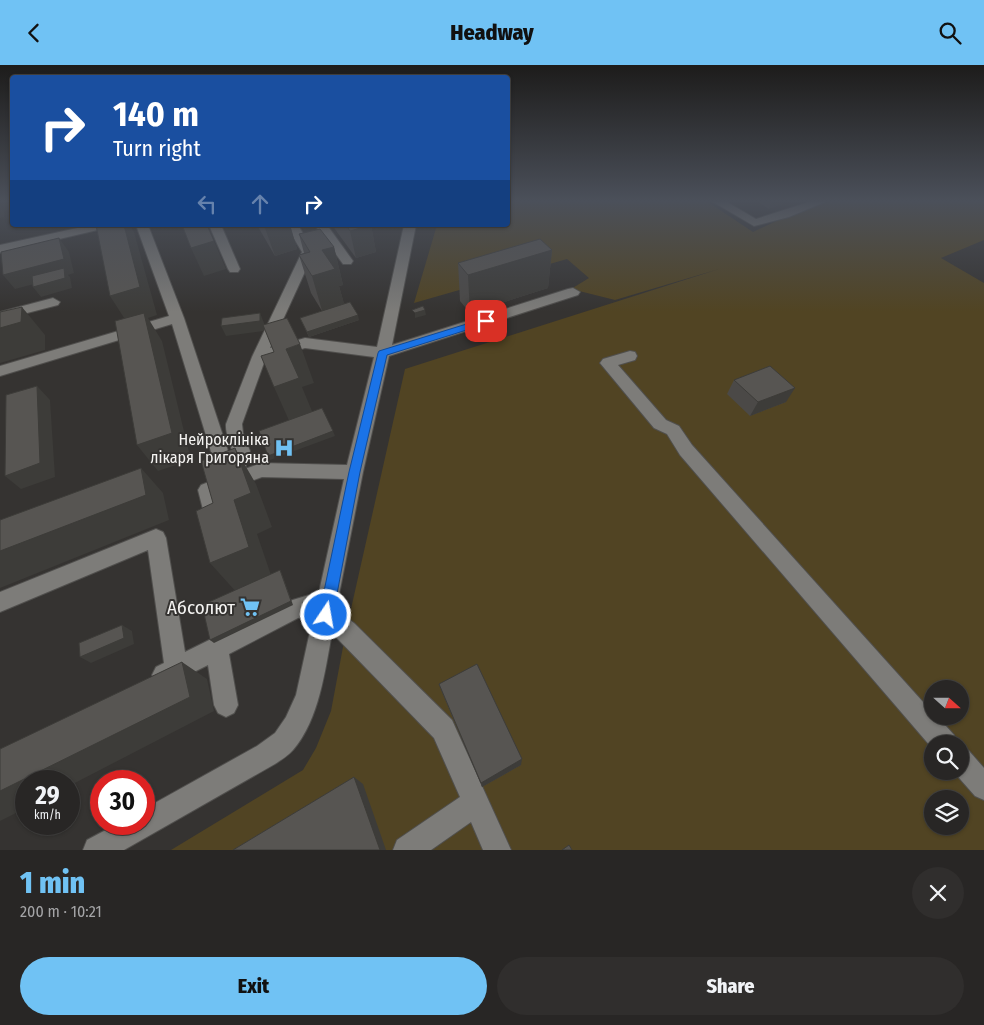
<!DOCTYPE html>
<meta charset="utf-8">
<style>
:root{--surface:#282625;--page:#302e2d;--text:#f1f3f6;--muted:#a5a5a7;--line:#444342;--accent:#70c2f4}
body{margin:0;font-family:"Fira Sans Condensed",sans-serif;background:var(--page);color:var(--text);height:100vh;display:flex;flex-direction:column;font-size:19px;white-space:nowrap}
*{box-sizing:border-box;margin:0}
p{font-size:16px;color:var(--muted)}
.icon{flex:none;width:28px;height:28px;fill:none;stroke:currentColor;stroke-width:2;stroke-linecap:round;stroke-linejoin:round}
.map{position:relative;height:785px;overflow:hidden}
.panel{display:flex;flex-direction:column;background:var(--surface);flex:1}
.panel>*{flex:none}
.guide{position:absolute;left:10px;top:10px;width:500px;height:152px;border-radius:5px;box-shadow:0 1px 4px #0004,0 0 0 1px var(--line);background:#1a4fa0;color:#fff;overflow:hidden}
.needle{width:32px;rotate:111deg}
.fabs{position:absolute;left:924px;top:615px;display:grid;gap:10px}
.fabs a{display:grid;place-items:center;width:45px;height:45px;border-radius:50%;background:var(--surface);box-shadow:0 1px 4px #0004,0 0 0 1px var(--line);font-size:25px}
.speed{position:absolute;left:15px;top:705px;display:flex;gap:10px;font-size:25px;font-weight:700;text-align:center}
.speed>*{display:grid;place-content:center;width:65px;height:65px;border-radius:50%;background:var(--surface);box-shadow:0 1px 4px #0004,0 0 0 1px var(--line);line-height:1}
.speed small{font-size:12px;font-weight:400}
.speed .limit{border:8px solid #d22;background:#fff;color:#111}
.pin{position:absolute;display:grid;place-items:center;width:42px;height:42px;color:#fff;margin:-21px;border-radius:10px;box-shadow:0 2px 8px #0006}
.me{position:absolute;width:55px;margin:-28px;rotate:12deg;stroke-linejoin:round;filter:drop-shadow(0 0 4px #0008)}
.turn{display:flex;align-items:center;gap:18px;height:105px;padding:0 20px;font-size:22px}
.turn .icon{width:65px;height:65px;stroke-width:2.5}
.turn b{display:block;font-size:35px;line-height:42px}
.lanes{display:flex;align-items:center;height:48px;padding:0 20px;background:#0003;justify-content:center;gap:25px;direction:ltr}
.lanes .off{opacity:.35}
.round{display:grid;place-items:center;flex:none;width:52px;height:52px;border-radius:26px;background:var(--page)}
.head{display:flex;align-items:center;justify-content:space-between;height:85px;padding:0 20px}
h1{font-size:30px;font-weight:800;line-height:38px;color:var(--accent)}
.primary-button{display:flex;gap:10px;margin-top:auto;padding:10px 20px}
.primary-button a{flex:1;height:58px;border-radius:30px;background:var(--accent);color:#111;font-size:20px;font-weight:800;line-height:58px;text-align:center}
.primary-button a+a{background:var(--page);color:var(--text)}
header{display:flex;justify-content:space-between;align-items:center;height:65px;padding:0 20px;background:var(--accent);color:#111;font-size:22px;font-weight:800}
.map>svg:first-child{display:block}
</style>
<header><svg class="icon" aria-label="back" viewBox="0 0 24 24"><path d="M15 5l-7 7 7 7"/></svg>Headway<svg class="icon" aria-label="search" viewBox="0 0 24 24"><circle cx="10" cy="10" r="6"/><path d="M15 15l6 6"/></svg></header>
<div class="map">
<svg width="984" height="785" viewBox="0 0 984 785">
<rect width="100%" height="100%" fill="#353331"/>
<path fill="#514423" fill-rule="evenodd" d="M508,137H708L753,167L783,153L828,137H984V175L941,193L984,218V785H171L303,705L316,683L331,646L346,566L405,304L719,204L615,235L571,224L589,213L567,194L414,238L437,160H508ZM932,624H960V651H932ZM932,679H960V706H932ZM932,734H960V761H932Z"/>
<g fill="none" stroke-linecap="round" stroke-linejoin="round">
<defs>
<g id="minor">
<path d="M713,137H727L756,154L809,137H825L789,152L754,161Z"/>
<path d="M91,160H112L106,163L0,188V180Z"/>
<path d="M136,160H148L184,253L231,395C235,381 225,373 226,359L252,292L302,187L286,160H298L314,187L270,283L305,273L377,282L404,160H416L392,280L568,224L573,223L580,227L578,230L389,291L363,407L336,545L354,558L452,655L511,785H483L471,757L431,785H393L397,775L460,732L434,673L332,568C325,606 319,655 293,685C289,690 281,695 275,699L124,785H83L87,775L117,759H144V744L257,681L275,668L286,652L296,630L314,548L298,553L229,589L238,640L234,648L226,652L218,648L214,640L208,600L164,622L156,618L152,610L156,602L164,598L148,485L0,547V527L156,464L163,467L166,473L185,587L286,537L319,527L344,414L262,412L217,429L226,462L223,468L216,470L209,468L198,425L201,420L219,413L172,259L0,311V301L169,251ZM305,283L374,292L347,400L261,398L245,404L250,386L243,368L242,359L265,295Z"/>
<path d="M209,160H221L240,204L238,207H230L228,204Z"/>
<path d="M315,160H327L353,196L351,199H343Z"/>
<path d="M53,233L60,237L58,240L0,255V247Z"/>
<path d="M630,286L635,287L637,291L635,295L618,300L666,355L679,361L692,380L932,647V651H937L954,670L957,679H932V683L680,390L667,369L654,363L600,298L603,294Z"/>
<path d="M960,682L969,686L984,703V735L975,731L953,706H960Z"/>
</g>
</defs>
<use href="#minor" stroke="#504f4d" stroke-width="2"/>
<use href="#minor" fill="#7d7c79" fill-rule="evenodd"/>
</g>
<g fill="#4b4947">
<path d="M758,137H786L769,144Z"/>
<path d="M257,160H290L297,184L275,191Z"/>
<path d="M332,160H371L376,187L356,193Z"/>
<path d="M299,169L334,182L343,220L339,221L344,239L359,255L309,272L300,253L322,246L311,228L299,190L304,188Z"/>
<path d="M552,185L548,223L470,248L460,236L458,198Z"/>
<path d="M734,315L786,337L750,351L727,329Z"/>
<path d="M439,619L521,700L482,722L442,627Z"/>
</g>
<g fill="#3d3c39">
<path d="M771,137H786L769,144Z"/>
<path d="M0,140L4,146V152L0,153Z"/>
<path d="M124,160H130L134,167L157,250L148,253L162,276L191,395L158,406L137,380L128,259L110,231Z"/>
<path d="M207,160L226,204L204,211L191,183Z"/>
<path d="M278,160H290L297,184L275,191L265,163Z"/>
<path d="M371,160L376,187L356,193L350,166Z"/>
<path d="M59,173L69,187L74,208L68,210L70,212L72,223L41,232L33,222L65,211L15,224L3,210Z"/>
<path d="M334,182L343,220L339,221L345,242L323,249L312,211L322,185Z"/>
<path d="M552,185L548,223L470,248L468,210Z"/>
<path d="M22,242L45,270V285L0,298V263Z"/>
<path d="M425,245L426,250L415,253V248Z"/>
<path d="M260,248L264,258V266L226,271L221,261Z"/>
<path d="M358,250L359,255L309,272L307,267Z"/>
<path d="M300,279L314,318L302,322L314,351L291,360L274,322L286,284Z"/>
<path d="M37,321L50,335L55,412L21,424L5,411Z"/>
<path d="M795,323L786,337L750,351L758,337Z"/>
<path d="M333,366L335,371L270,395L268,391Z"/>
<path d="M235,383L256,419L272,462L257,469L272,513L238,529L210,498L234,435Z"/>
<path d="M141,403L163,428L169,455L0,523V486Z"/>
<path d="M280,505L282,509L293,540L214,578L210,575Z"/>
<path d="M122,560L132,566L134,579L91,598L80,592Z"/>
<path d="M182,597L207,614L214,646L69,721V716H26V743L0,756V726Z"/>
<path d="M522,694L521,700L482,722L481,718Z"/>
<path d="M354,712L363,719L386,785H380Z"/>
</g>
<g fill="#575552" stroke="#3d3c39">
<path d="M96,160H124L140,222L110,231Z"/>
<path d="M182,160H207L214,176L191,183Z"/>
<path d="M263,160H278L265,163Z"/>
<path d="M346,160H371L350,166Z"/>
<path d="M320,164L334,182L322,185L335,204L312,211L299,190L310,187L299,169Z"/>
<path d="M59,173L64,194L3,210L1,187Z"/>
<path d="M540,174L552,185L468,210L458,198Z"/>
<path d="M64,203L65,213L33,222L32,211Z"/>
<path d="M350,237L358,250L307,267L300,253Z"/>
<path d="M423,241L425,245L415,248L412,245Z"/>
<path d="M22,242L21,257L0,263V247Z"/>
<path d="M144,248L172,368L137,380L115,256Z"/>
<path d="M260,248V256L221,261L222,253Z"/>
<path d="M287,253L300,279L286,284L299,313L274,322L261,291L274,287L263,260Z"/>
<path d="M770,301L795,323L758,337L734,315Z"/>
<path d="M37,321L40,398L5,411L6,330Z"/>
<path d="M322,343L333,366L268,391L259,366Z"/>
<path d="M235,383L251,428L234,435L249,482L210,498L196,446L213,438L201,396Z"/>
<path d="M141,403L146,430L0,486V455Z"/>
<path d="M280,505L291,536L210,575L202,540Z"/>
<path d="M122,560L124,573L80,592L79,578Z"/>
<path d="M182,597L190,632L0,726V684Z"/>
<path d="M477,599L522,694L481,718L439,619Z"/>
<path d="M354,712L380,785H233Z"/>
<path d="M569,780L572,785H562Z"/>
</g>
<linearGradient id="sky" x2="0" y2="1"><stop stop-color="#1d1c1b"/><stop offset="0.55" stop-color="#4b505a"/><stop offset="1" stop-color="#4b505a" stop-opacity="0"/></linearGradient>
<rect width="984" height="247" fill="url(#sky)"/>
<path fill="#1a73e8" stroke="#114b97" d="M486,253L491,256L489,258L387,290L360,407L333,550L331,555L326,557L321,555L319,550L349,407L378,288L379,286Z"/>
<defs>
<symbol id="hospital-bare" viewBox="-9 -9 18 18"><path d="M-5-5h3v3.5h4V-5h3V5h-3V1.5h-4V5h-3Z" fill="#70c2f4" stroke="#353331" stroke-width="2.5" paint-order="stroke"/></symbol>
<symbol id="supermarket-bare" viewBox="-9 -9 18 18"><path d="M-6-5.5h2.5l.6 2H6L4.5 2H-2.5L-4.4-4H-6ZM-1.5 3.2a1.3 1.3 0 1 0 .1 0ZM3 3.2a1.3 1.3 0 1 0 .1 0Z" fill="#70c2f4" stroke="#353331" stroke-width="2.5" paint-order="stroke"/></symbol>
</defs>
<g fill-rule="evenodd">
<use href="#hospital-bare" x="270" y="369" width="28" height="28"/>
<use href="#supermarket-bare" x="236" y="528" width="28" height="28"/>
</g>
<g text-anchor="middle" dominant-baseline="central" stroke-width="4" stroke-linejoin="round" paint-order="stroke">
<g font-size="16" fill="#f4f3f1" stroke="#353331" text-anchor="end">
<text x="269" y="374">Нейроклініка<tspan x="269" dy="18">лікаря Григоряна</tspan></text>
</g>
<g font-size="19" fill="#f4f3f1" stroke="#353331" text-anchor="end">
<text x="235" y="542">Абсолют</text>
</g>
</g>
</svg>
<div class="fabs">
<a><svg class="needle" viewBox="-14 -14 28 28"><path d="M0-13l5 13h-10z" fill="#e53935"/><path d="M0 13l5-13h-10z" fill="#a5a5a7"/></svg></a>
<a><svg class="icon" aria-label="search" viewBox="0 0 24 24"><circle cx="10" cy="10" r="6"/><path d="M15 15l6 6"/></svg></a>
<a><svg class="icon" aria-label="layers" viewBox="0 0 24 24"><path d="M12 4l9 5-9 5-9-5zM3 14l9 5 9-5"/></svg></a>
</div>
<div class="speed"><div>29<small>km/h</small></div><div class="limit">30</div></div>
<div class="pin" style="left:486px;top:256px;background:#d93025"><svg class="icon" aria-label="arrive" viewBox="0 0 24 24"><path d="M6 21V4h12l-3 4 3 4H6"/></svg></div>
<svg class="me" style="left:326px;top:550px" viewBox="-20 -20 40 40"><circle r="17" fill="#1a73e8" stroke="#fff" stroke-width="3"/><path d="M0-11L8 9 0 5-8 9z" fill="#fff"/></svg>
<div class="guide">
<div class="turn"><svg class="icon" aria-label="right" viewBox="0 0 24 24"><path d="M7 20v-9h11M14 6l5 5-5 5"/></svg><div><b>140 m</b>Turn right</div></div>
<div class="lanes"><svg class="icon off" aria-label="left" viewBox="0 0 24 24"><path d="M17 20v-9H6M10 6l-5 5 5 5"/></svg><svg class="icon off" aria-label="ahead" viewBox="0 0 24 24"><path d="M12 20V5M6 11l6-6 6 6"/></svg><svg class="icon" aria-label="right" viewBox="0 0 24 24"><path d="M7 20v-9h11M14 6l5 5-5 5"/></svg></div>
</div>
</div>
<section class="panel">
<div class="head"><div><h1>1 min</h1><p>200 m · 10:21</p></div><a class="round"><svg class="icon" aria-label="close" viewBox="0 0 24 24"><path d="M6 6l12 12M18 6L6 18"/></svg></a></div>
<div class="primary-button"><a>Exit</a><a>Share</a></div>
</section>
